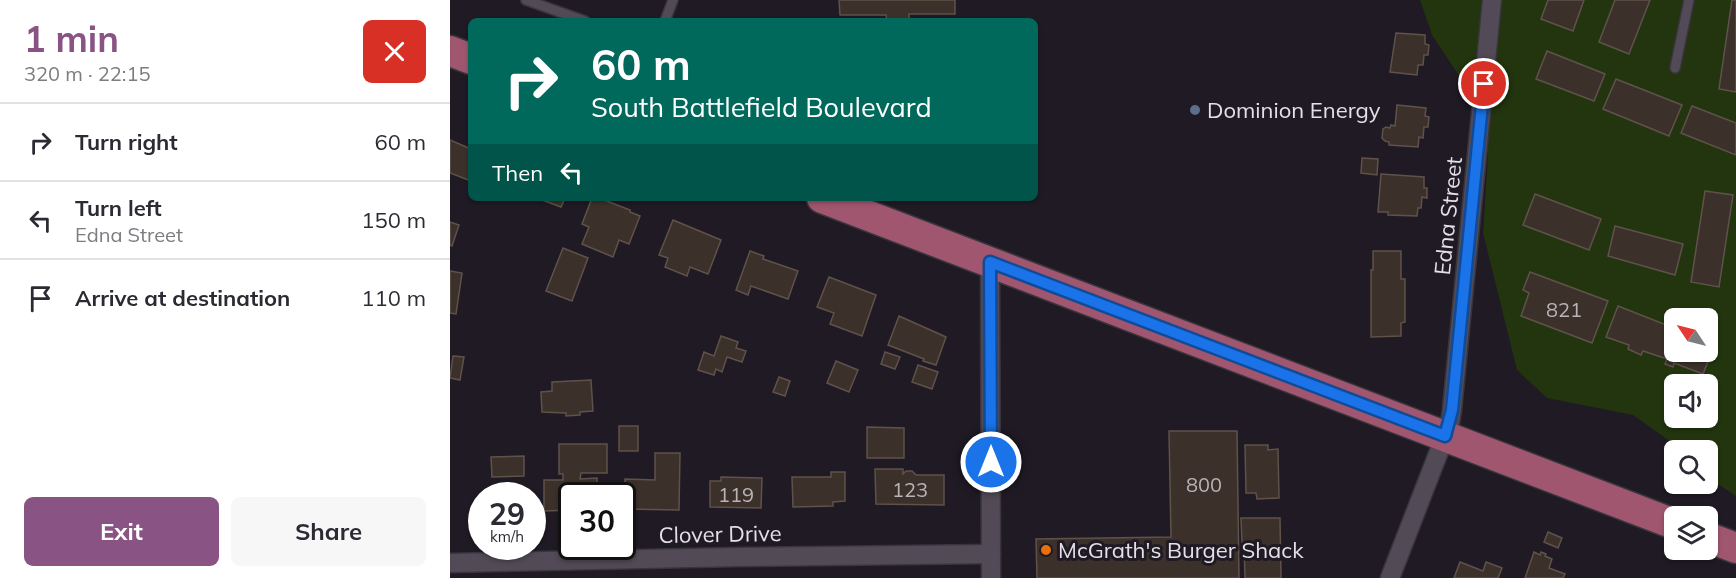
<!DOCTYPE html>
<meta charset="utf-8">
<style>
:root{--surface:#fff;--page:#f7f7f7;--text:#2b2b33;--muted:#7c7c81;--line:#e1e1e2;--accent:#895483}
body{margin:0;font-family:Mulish,sans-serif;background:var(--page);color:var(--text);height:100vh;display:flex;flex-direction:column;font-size:22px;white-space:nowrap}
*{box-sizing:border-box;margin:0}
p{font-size:20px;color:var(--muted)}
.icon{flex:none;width:33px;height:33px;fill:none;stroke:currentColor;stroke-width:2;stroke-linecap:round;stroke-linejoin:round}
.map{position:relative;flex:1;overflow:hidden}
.details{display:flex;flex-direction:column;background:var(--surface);width:450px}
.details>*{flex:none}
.hud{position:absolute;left:18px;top:18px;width:570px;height:183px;border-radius:9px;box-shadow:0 2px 4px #0004;background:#00695c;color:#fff;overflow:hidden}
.needle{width:39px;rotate:305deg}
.tools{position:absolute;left:1214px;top:308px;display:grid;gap:12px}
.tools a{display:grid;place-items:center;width:54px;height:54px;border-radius:9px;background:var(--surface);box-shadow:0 2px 4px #0004;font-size:30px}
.speed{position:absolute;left:18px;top:482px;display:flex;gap:12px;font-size:30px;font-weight:700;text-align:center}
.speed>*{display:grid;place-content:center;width:78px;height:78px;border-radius:50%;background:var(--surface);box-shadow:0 2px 4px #0004;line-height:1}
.speed small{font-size:15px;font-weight:400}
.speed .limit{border:3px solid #111;border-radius:9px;background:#fff;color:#111}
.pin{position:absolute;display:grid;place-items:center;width:51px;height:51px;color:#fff;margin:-26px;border:3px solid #fff;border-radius:50%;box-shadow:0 2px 6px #0007}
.me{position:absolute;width:66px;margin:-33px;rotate:0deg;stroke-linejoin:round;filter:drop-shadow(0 0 4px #0008)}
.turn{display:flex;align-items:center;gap:21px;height:126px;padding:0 24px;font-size:27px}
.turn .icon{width:78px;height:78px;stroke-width:2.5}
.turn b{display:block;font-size:42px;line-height:51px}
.then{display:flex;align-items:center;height:57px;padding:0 24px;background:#0003;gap:12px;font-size:22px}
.round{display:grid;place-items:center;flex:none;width:63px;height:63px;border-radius:9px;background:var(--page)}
.head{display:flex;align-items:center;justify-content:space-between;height:102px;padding:0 24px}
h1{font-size:36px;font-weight:700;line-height:45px;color:var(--accent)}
.primary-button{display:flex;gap:12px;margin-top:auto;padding:12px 24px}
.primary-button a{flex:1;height:69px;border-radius:9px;background:var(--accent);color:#fff;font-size:24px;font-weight:700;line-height:69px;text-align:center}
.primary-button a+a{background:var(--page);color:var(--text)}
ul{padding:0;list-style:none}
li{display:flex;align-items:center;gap:18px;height:78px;padding:0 24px;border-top:2px solid var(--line)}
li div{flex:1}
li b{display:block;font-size:22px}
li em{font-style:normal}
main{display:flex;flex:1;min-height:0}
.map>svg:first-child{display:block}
</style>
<main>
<section class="details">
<div class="head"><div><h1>1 min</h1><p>320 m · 22:15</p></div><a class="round" style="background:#d93025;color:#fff"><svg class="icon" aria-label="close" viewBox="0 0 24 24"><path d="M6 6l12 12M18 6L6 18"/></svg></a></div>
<ul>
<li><svg class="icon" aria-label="right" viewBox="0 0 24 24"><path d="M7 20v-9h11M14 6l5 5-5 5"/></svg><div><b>Turn right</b></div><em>60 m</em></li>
<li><svg class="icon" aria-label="left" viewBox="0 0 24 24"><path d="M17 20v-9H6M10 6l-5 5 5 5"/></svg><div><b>Turn left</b><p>Edna Street</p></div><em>150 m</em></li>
<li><svg class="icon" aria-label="arrive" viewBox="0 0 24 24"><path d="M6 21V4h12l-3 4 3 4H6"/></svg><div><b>Arrive at destination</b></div><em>110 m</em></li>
</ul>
<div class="primary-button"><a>Exit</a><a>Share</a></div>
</section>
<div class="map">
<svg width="1286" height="578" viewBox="0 0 1286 578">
<rect width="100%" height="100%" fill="#1f1a24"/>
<path fill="#22350e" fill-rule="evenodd" d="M970,0H1286V496L1257,477V450H1229L1221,442L1183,415L1097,398L1067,370L1033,233L1038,155L1029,106L982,35ZM1224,318H1257V351H1224ZM1224,384H1257V417H1224Z"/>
<g fill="#3c302a" stroke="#5f524b" stroke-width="1.5">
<path d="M389,0H505V14H459V21H437L436,15H390Z"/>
<path d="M1098,0H1134L1123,31L1091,19Z"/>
<path d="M1165,0H1200L1179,54L1149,42Z"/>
<path d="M1282,0H1286V92L1269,89Z"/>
<path d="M946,33L975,35V44L979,45L978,55H974L973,65H968L967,75L940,72Z"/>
<path d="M1097,51L1155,74L1144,101L1086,79Z"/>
<path d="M1166,79L1232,105L1219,136L1153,109Z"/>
<path d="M947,105L976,108L975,116L979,117L978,127H974L973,138L969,137L968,147L939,145V142L935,141L932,138L933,129L936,127L940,128L941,125L945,126Z"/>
<path d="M1242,106L1286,123V155L1231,133Z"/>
<path d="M0,140L21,149V181L0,173Z"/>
<path d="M912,158L928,159L927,175L911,173Z"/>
<path d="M931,174L974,177V188H977V198L972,197L971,208H968L967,216L938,215V212H928Z"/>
<path d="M1255,191L1283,195L1269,287L1241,282Z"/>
<path d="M1085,194L1151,219L1139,250L1073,225Z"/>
<path d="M87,198H115L111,207Z"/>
<path d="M142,198H149L180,210V212L190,216L179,244L169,240L163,257L132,244L139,227L132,224Z"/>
<path d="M223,220L271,240L258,274L240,267L237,276L215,267L218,258L209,255Z"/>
<path d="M0,222L9,225L2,246L0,245Z"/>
<path d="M1165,226L1233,244L1225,275L1158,256Z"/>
<path d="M113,248L138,258L122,301L96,291Z"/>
<path d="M300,251L314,256L313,259L348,271L338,299L301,286L298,295L286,290Z"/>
<path d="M923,251H951V279H955V322L951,323V336L921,337V270H923Z"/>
<path d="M0,271L12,273L6,314L0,313Z"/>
<path d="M1080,272L1158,301L1142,343L1071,316L1079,293L1073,290Z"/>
<path d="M379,277L426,295L412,336L380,324L384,313L367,307Z"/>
<path d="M1168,306L1224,328V351H1257V340L1265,344L1253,374L1224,363L1223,367L1215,364L1217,359L1193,351L1191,355L1178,349L1179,345L1156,337Z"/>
<path d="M449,316L496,337L486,365L473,361L474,359L438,345Z"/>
<path d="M271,336L288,342L286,348L296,351L292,362L277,357L272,372L266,369L264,375L248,370L254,352L264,356Z"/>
<path d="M435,352L450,357L445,369L431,364Z"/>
<path d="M3,356L14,357L10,380L0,378Z"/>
<path d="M386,361L408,370L399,392L377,383Z"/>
<path d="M468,365L488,372L482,389L462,382Z"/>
<path d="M329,377L340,381L335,396L323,392Z"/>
<path d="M141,380L143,411L130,412V415L116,416V413L92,412L91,392L102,391V382Z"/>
<rect x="169" y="426" width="19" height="25"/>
<path d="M417,427L454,428V458H417Z"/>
<path d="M719,431H787L789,578H587L586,539L721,537Z"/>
<path d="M109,444H157V473H131L130,479L147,478V495H122V510L94,511V480H113V474H109Z"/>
<path d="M795,445H818V450L828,449L829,498L807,499L806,493H796Z"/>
<path d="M205,453H230L229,510L175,509V479L205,480Z"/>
<path d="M74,456V476L42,477L41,457Z"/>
<path d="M425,469H453V474L456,471H462L466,475H494V505L426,504Z"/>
<path d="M381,472H395V501L383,502V506L343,507L342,477H381Z"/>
<path d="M271,477L312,478L311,508L260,507V481H271Z"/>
<path d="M791,518H830L831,578H795L794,543H792Z"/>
<path d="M1098,532L1112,538L1108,548L1094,542Z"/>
<path d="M1084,552L1090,555L1091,552L1096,554L1095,556L1102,559L1099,568L1115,574L1113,578H1075Z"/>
<path d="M1010,562L1033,571L1036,562L1052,568L1048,578H1004Z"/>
</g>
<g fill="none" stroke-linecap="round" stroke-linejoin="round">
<defs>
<g id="lane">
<path d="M76,0L135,21"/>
<path d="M215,21L223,0"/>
<path d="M1225,68L1239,0"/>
</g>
<g id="street">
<path d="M540,262L541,578"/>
<path d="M0,563L289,557L541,554"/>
<path d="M940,578L1000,423L1002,410L1042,0"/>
</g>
<g id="primary">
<path d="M0,51L21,59"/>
<path d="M372,198L1224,524"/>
<path d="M1257,537L1286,548"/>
</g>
</defs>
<use href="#lane" stroke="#39353d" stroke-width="12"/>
<use href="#street" stroke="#39353d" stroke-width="21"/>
<use href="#primary" stroke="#39353d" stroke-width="33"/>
<use href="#lane" stroke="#524b57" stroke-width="9"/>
<use href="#street" stroke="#524b57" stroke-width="18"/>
<use href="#primary" stroke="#a15670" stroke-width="30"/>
</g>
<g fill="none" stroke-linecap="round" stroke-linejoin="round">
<defs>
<path id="route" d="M541,462L540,262L995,436L1002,410L1034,84"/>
</defs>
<use href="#route" stroke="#114b97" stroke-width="15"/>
<use href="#route" stroke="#1a73e8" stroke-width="10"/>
</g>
<circle fill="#5c6f8a" stroke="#1f1a24" stroke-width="2" cx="745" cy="110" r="6"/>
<circle fill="#e8710a" stroke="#1f1a24" stroke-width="2" cx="596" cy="550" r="6"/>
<g text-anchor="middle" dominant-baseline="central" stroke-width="6" stroke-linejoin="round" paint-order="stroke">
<g font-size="20" fill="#bab4b8">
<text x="1114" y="309">821</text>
<text x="754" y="484">800</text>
<text x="460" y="489">123</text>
<text x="286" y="494">119</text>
</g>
<g font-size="22" fill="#e4e0e7" stroke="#1f1a24" text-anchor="start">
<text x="757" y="110">Dominion Energy</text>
<text x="608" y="550">McGrath's Burger Shack</text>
</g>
<g font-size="22" fill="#e4e0e7" stroke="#1f1a24">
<text transform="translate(998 216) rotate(-84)">Edna Street</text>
<text transform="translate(270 534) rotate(-1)">Clover Drive</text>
</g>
</g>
</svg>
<div class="tools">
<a><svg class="needle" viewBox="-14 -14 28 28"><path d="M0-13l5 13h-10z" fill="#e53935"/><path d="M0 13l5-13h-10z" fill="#7c7c81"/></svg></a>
<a><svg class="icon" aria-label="sound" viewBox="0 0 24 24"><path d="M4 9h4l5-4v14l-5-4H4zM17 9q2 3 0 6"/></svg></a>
<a><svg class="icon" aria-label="search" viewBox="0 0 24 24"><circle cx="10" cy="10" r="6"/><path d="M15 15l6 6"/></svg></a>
<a><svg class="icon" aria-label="layers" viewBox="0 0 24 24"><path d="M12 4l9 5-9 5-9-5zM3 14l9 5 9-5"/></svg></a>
</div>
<div class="speed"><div>29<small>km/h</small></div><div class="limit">30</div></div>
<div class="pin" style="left:1034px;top:84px;background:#d93025"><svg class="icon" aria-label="arrive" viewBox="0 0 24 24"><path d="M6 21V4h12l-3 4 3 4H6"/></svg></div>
<svg class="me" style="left:541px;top:462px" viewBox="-20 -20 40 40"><circle r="17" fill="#1a73e8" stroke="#fff" stroke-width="3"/><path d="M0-11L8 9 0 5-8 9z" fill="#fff"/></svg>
<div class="hud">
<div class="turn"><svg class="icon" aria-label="right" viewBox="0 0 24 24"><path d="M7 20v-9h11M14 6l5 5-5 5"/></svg><div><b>60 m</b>South Battlefield Boulevard</div></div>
<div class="then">Then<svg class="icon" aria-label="left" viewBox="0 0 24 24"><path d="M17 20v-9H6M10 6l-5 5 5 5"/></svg></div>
</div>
</div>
</main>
